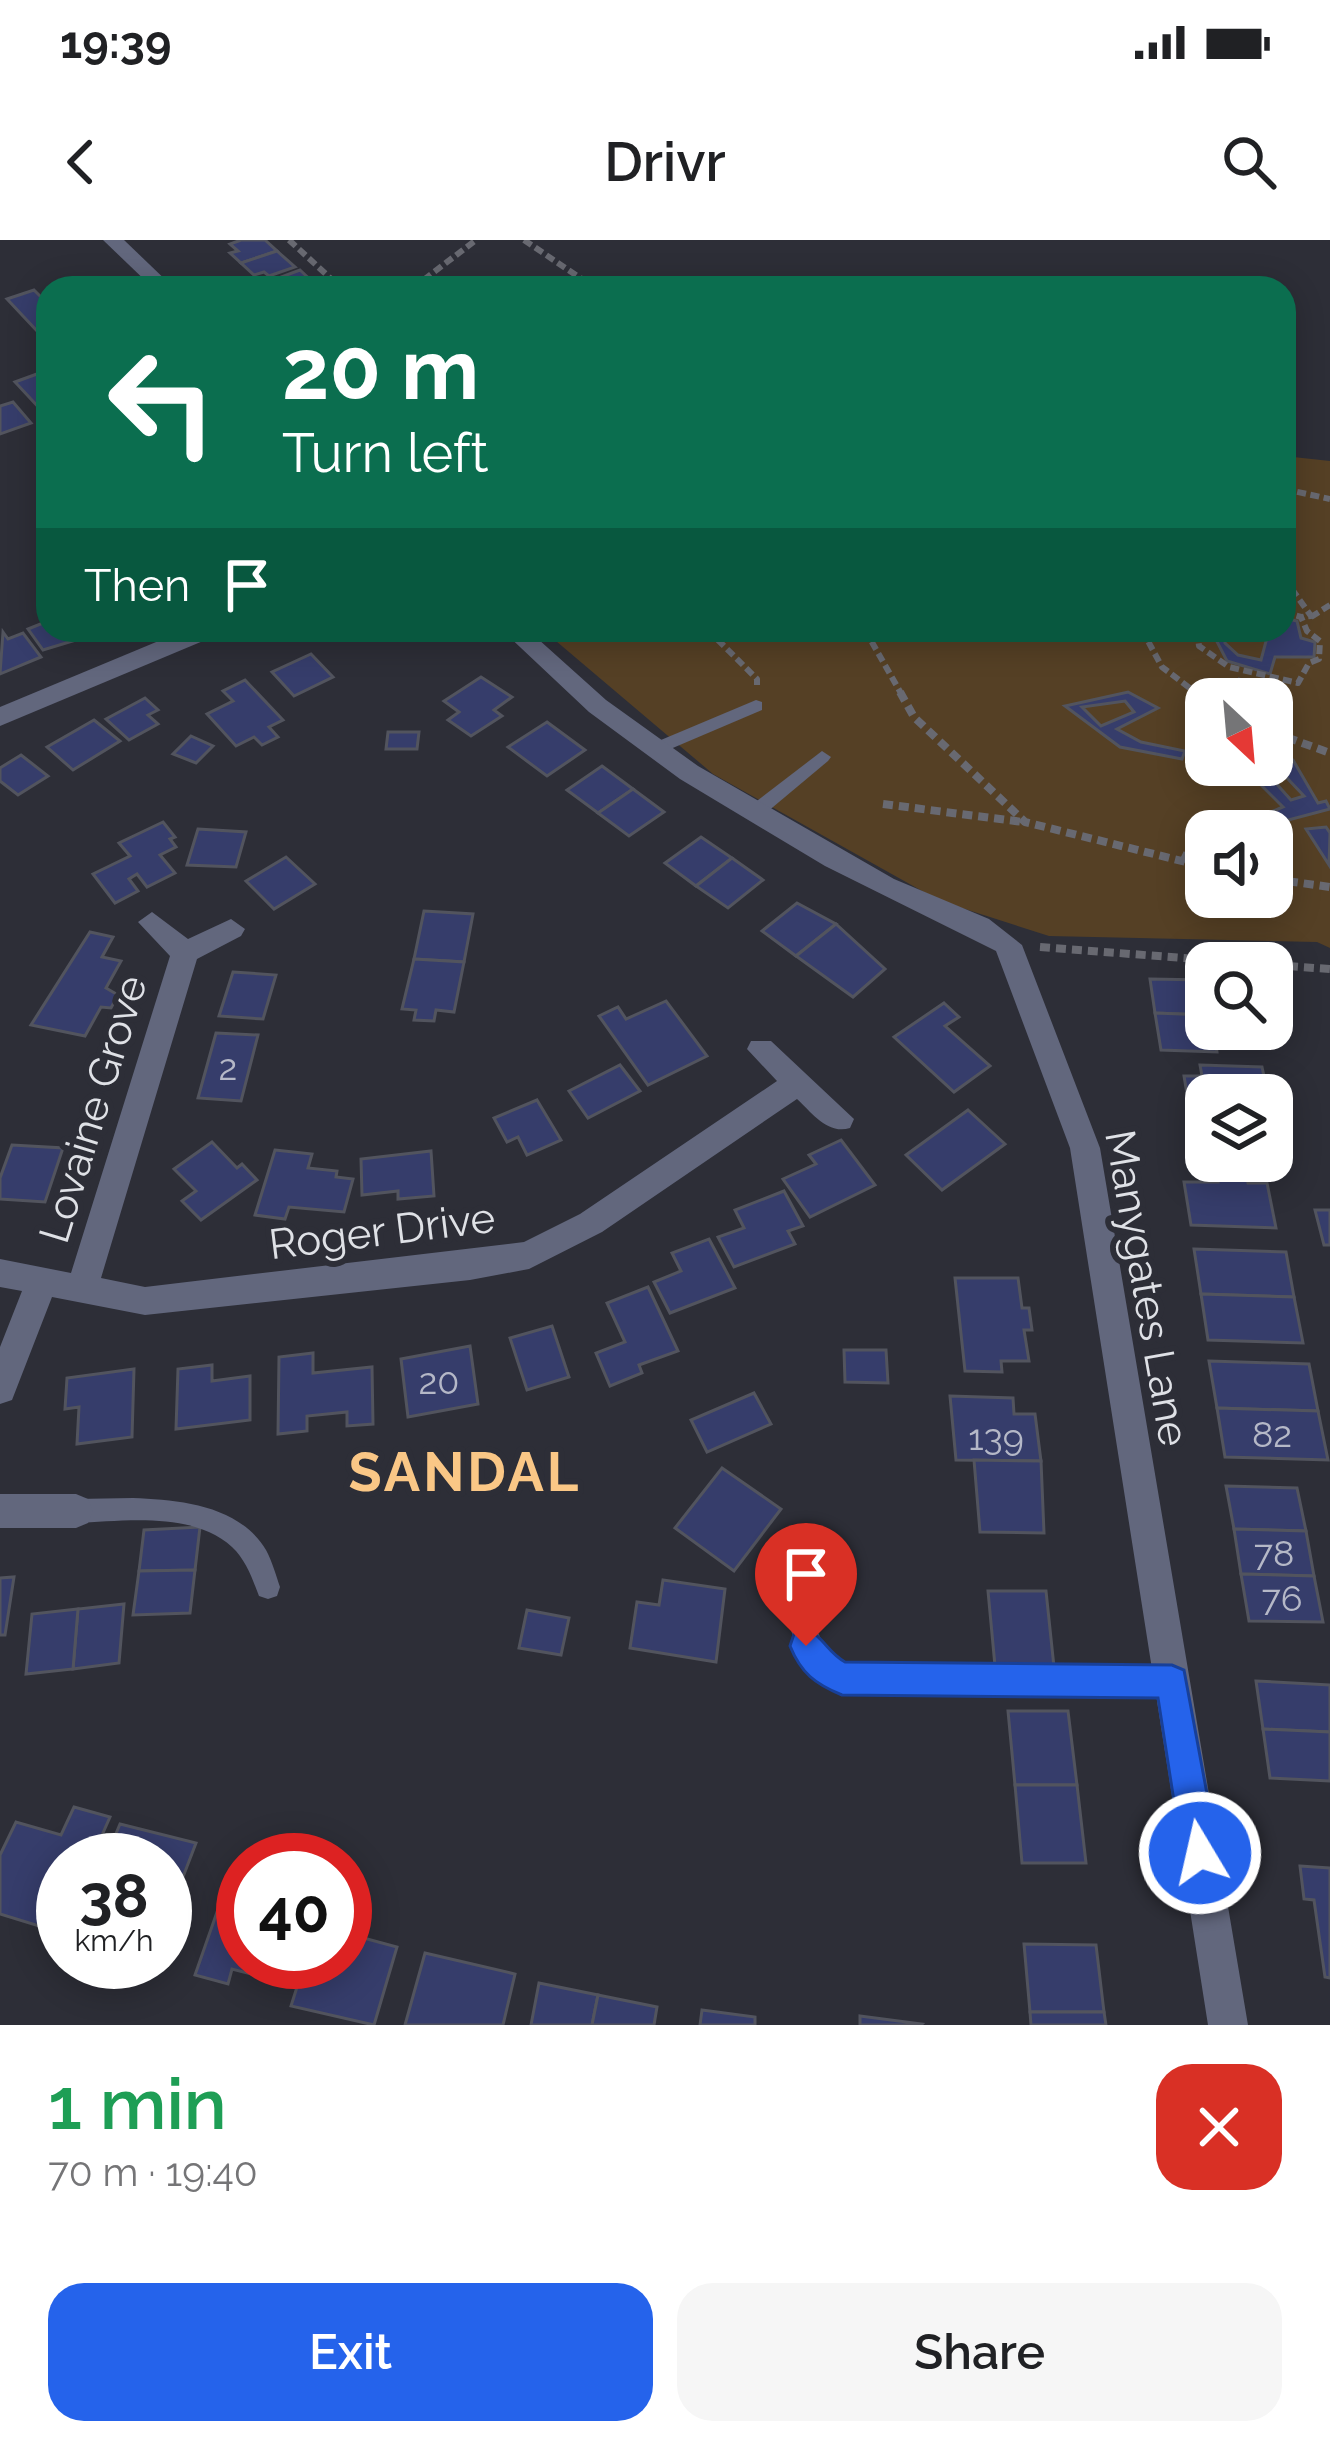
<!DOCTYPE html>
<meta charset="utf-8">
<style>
:root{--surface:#fff;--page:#f6f6f6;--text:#202124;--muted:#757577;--accent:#2563eb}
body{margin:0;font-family:Raleway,sans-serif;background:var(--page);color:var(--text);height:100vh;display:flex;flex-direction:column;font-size:45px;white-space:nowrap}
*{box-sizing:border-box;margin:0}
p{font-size:39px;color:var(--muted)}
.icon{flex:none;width:66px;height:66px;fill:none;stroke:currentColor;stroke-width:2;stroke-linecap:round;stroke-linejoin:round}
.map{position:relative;height:1785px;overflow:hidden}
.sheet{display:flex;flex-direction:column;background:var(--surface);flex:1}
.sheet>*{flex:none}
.top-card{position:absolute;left:36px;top:36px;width:1260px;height:366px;border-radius:36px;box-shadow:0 6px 30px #0003;background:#0b6e4f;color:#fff;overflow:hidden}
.needle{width:78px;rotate:154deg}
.tools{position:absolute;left:1185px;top:438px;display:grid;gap:24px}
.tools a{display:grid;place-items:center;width:108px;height:108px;border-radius:24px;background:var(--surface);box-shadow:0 6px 30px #0003;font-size:60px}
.speed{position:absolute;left:36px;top:1593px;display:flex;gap:24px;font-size:60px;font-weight:700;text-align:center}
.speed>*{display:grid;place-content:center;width:156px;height:156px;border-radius:50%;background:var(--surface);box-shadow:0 6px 30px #0003;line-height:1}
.speed small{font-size:30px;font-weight:400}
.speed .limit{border:18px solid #d22;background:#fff;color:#111}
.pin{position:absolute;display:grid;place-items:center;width:102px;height:102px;color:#fff;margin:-123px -51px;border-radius:50% 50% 50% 0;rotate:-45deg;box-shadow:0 0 12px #0007}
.pin .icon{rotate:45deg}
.me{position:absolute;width:132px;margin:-66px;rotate:351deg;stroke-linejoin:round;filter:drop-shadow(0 0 9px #0008)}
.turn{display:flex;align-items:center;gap:42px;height:252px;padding:0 48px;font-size:54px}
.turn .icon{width:156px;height:156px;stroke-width:2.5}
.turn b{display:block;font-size:84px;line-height:102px}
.then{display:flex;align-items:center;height:114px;padding:0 48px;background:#0003;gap:24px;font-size:45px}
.round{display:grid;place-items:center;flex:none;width:126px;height:126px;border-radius:36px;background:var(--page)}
.headline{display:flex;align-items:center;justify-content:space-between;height:204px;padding:0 48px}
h1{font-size:72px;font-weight:600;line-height:90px;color:#1e9e55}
.action{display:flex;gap:24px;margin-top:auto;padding:24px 48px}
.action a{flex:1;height:138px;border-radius:36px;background:var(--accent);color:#fff;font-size:48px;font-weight:600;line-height:138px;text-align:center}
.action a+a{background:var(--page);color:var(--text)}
.status{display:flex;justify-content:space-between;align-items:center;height:84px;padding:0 60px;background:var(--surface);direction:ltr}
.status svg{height:33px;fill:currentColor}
header{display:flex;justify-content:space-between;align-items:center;height:156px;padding:0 48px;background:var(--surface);font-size:54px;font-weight:600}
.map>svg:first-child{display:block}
</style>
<div class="status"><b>19:39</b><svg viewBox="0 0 49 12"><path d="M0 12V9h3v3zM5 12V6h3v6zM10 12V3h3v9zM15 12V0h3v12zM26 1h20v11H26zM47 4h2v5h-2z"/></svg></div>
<header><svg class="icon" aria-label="back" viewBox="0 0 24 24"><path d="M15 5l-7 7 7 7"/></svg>Drivr<svg class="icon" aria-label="search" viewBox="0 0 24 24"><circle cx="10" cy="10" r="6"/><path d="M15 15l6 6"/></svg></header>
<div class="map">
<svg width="1330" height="1785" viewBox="0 0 1330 1785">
<rect width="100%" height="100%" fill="#2d2e37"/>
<path fill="#554025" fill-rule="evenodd" d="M1284,216L1330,221V708L1317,702L1049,696L940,661L713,534L543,390H1284ZM1206,459H1272V525H1206ZM1206,591H1272V657H1206Z"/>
<g fill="#363d6b" stroke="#52545e" stroke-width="3" fill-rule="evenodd">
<path d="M241,0H265L277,11L241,23L230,13L238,11L230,4Z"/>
<path d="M277,11L295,27L269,36L264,32L254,35L241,23Z"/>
<path d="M300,30L316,45L282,48L273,40Z"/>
<path d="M34,50L48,64V88L38,92L7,59Z"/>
<path d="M48,130V172L44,173L15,142Z"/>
<path d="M13,162L31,183L0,194V166Z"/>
<path d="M1284,378L1297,381L1301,398L1315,402L1314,417H1275L1270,434L1227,421L1211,390H1225V403L1238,415L1261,420L1269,390H1284Z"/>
<path d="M48,381V390H90L89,396L43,410L28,389Z"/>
<path d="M3,392L8,399L23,393L41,417L0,434Z"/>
<path d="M311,414L333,437L294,456L272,432Z"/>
<path d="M481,437L512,457L494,470L502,476L471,496L448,480L459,472L444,461Z"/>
<path d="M1239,439L1256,444L1249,459L1231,458Z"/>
<path d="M245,440L283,480L269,487L278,497L262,505L254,497L236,506L207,474L233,461L223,451Z"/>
<path d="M1128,452L1158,468L1117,489L1141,502L1185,511L1182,519L1120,507L1065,466ZM1125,461L1134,472L1101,486L1082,467Z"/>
<path d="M145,458L158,470L148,475L158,484L129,500L106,479Z"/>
<path d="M94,480L120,501L73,530L47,507Z"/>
<path d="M547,482L585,510L547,536L508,507Z"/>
<path d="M388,492H419L417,509H386Z"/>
<path d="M191,496L213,506L196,523L173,514Z"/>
<path d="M21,515L48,536L18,555L0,541V528Z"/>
<path d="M1272,520H1293L1318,563L1326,561L1330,569L1277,583L1271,572L1283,567L1253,537L1259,525H1272ZM1283,528L1287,538L1304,556L1291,560L1273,540L1271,530Z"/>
<path d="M602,526L633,549L598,573L567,550Z"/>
<path d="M633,549L664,572L629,596L598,573Z"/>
<path d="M163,582L175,597L170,599L176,607L160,615L175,633L147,647L137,634L129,639L138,651L115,663L93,634L130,616L119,603Z"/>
<path d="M1326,587L1330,593L1329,625L1306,589Z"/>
<path d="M198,589L246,592L236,627L187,625Z"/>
<path d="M701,597L732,618L696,646L665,623Z"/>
<path d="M286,617L315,644L274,669L246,641Z"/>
<path d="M732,618L763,640L728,668L696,646Z"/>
<path d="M797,663L836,684L796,716L762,691Z"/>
<path d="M424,671L473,674L464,722L414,719Z"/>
<path d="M836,684L885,729L853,757L796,716Z"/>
<path d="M90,692L113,697L102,717L121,721L106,748L118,755L111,768L101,767L85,796L31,785Z"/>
<path d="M414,719L464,722L454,772L436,770L434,781L414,780L416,770L402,769Z"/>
<path d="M233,732L276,735L263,779L219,776Z"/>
<path d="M1150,739L1205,740L1206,775L1155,773Z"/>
<path d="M666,761L707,816L648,845L599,776L618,767L626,779Z"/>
<path d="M944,763L959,777L945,786L990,826L954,852L894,797Z"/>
<path d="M1155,773L1206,775V789H1214L1217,812L1161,810Z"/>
<path d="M216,793L258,795L241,861L198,858Z"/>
<path d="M620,825L640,851L588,878L569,851Z"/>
<path d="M1200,825L1262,827L1268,855H1206V866H1189L1184,836H1202Z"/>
<path d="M537,860L561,900L527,915L518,897L507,902L494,878Z"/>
<path d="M968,870L1005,904L942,950L906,915Z"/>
<path d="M841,900L875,945L810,977L783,939L816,924L809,915Z"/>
<path d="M212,902L237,928L242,924L257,940L201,980L182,961L196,951L174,929Z"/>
<path d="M12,905L63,908L45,962L0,959V938Z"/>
<path d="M275,910L312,914L308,928L337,931L336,937L353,939L344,972L289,967L285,979L255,975Z"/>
<path d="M431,911L434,956L398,959V951L362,955L361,919Z"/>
<path d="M1215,923L1244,924L1248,943H1267L1276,988L1191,985L1184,942H1218Z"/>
<path d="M784,951L803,986L788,991L795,1004L734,1027L718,997L744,988L735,970Z"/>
<path d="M1315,970H1330V1005H1324Z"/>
<path d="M709,999L735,1048L670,1073L654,1042L681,1031L672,1013Z"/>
<path d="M1194,1009L1286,1012L1294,1057L1201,1054Z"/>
<path d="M955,1038H1018L1022,1068H1029L1032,1090H1024L1029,1121H1001L1002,1132L965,1131Z"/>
<path d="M648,1047L678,1111L639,1125L642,1133L610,1146L596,1113L625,1102L607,1063Z"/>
<path d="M1201,1054L1294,1057L1303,1103L1208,1100Z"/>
<path d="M552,1086L569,1137L527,1150L510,1098Z"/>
<path d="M470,1106L478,1164L408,1177L401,1119Z"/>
<path d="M844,1110H886L888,1143L845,1142Z"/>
<path d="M313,1113V1133L372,1127L373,1184L347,1186V1172L307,1176V1191L278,1194L279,1117Z"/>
<path d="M1209,1121L1309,1124L1318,1171L1217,1168Z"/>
<path d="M212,1125V1141L250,1136V1180L176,1189L178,1129Z"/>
<path d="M134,1129L132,1197L77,1204L79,1167L65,1169L67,1138Z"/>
<path d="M754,1153L771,1184L707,1212L691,1180Z"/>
<path d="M950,1156L1013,1158L1014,1174H1035L1041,1221L956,1220Z"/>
<path d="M1217,1168L1318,1171L1328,1220L1225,1217Z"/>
<path d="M974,1220L1041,1221L1044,1293L980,1292Z"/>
<path d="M722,1228L781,1269L734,1331L675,1288Z"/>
<path d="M1226,1246L1297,1248L1306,1291L1234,1289Z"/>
<path d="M200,1287L195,1330L139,1331L144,1290Z"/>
<path d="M1234,1289L1306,1291L1314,1336L1241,1334Z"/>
<path d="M195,1330L190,1373L133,1375L139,1331Z"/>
<path d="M1241,1334L1314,1336L1323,1382L1249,1381Z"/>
<path d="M14,1337L5,1395H0V1338Z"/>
<path d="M663,1340L725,1349L716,1422L630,1408L637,1362L659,1365Z"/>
<path d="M988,1351H1046L1054,1427L995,1426Z"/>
<path d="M124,1364L119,1423L73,1429L78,1369Z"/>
<path d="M78,1369L73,1429L26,1434L32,1374Z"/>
<path d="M527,1370L569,1378L561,1415L519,1408Z"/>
<path d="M1256,1441L1330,1445V1492L1263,1489Z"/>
<path d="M1008,1471H1068L1077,1545H1015Z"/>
<path d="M1263,1489L1330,1492V1541L1270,1538Z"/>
<path d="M1015,1545H1077L1086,1623H1022Z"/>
<path d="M74,1567L110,1577L91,1620H63V1640L39,1686L0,1674V1615L16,1582L61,1595Z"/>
<path d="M120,1584L196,1603L178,1650L165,1646V1620H105Z"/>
<path d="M1300,1626L1330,1628V1738L1325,1737L1314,1660L1304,1659Z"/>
<path d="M231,1632L243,1635V1722H293L286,1743L232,1729L228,1744L195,1735Z"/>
<path d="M345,1693L397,1707L374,1785L291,1766L305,1722H345Z"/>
<path d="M1024,1704L1096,1705L1104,1772H1030Z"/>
<path d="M425,1713L515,1734L503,1785H405Z"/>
<path d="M539,1743L598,1755L592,1785H531Z"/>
<path d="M598,1755L657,1767L654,1785H592Z"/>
<path d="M702,1770L755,1777V1785H700Z"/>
<path d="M1030,1772H1104L1106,1785H1031Z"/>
<path d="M860,1776L922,1784L921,1785H860Z"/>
</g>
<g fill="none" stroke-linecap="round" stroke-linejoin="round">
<g stroke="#686971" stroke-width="6" stroke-dasharray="9 4.5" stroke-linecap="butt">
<path d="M289,0L341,48"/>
<path d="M524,0L595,48"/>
<path d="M413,48L476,0"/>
<path d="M1284,249L1330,259"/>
<path d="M1284,338L1311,376L1301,377"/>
<path d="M1311,377L1330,365"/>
<path d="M708,390L757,439V445"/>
<path d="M865,390L902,455"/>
<path d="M1142,390L1162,427L1199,455"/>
<path d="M1197,390L1199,406L1229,427L1298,443L1309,423L1319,419L1320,401L1307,391L1301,377L1284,372"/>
</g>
<g stroke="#686971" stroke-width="8" stroke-dasharray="10 6" stroke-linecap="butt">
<path d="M900,452L914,477L1025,582L1206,627"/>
<path d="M1195,452L1206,461"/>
<path d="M1272,492L1330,513"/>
<path d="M883,564L1023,582"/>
<path d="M1183,622L1201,584"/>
<path d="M1272,639L1330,647"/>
<path d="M1040,707L1248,723"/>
<path d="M1272,725L1330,729"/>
</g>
<g fill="#62677d" fill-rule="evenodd">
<path d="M756,460L762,462V470L661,513H649L646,509L649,505Z"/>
<path d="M822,511L831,517L828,521L761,577H749L746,572L749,567Z"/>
<path d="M133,1258C180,1260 239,1265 266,1310C272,1321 276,1335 280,1347L277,1356L268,1359L259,1356C252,1338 246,1320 232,1307C193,1271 124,1281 76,1283L67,1279L64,1271L67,1263L76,1259Z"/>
<path d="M790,1309L799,1313L802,1321C809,1360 810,1402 845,1425L1172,1429L1181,1433L1185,1442L1181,1451L1172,1455L842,1451C789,1429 786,1370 778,1321L781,1313Z"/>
</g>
<g fill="#62677d" fill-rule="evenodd">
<path d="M185,390H219L215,396L0,486V467Z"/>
<path d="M152,672L188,699L231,679L245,689L241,696L197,719L101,1038L145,1047L524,1002L580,974L777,841L747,809L751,801H771L854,879L850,888C828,895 812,873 797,859L602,992L529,1029L470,1040L145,1075L52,1057L12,1160L0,1164V1107L22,1051L0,1047V1019L71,1033L170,716L138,682Z"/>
<path d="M0,1254H76L88,1259L93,1271L88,1283L76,1288H0Z"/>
</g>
<g fill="#62677d" fill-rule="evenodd">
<path d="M103,0H124L174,48H153Z"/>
<path d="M502,390H528L606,460L698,526L894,639L989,679L1022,705L1100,908L1248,1785H1208L1070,908L996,711L825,626L680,539L589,472Z"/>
</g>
</g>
<path fill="#2563eb" stroke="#184099" stroke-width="3" d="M806,1389C823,1396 828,1413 845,1422L1172,1425L1184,1430L1218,1613L1212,1626L1200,1631L1188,1626L1182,1613L1158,1458L842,1455C815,1444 801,1433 790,1406L794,1394Z"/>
<g text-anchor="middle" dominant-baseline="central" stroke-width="12" stroke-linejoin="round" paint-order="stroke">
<g font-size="36" fill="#b5b8c7">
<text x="228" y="827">2</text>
<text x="439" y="1141">20</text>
<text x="1272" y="1194">82</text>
<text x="996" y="1197">139</text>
<text x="1274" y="1313">78</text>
<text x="1282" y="1358">76</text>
</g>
<g font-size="42" fill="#dfe1e6" stroke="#2d2e37">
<text transform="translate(93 869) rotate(-73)">Lovaine Grove</text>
<text transform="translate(382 991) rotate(-7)">Roger Drive</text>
<text transform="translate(1147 1048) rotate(80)">Manygates Lane</text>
</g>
<g font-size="54" font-weight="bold" letter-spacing="3" fill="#fac786" stroke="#2d2e37">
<text x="465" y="1232">SANDAL</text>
</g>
</g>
</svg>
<div class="tools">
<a><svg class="needle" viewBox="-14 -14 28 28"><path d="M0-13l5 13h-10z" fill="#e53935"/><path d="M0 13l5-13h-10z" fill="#757577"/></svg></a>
<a><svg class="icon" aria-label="sound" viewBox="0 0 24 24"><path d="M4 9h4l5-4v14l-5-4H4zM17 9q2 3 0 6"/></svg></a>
<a><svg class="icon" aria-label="search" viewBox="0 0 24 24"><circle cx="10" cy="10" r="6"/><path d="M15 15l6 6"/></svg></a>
<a><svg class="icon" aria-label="layers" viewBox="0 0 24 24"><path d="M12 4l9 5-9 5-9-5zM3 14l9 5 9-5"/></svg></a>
</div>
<div class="speed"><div>38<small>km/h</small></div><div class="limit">40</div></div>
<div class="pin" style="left:806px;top:1406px;background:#d93025"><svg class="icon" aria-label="arrive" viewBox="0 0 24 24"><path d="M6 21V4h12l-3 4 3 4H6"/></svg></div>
<svg class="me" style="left:1200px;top:1613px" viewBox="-20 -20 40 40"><circle r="17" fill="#2563eb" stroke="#fff" stroke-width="3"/><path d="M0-11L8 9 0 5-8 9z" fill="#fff"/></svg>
<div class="top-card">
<div class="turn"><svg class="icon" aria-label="left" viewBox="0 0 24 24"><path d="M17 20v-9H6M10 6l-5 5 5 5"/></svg><div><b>20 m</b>Turn left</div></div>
<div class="then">Then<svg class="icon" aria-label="arrive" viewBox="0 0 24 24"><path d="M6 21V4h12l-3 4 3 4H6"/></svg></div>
</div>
</div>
<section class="sheet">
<div class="headline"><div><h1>1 min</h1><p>70 m · 19:40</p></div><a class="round" style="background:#d93025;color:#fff"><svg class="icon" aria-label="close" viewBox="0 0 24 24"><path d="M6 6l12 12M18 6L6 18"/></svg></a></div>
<div class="action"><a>Exit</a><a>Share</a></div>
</section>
